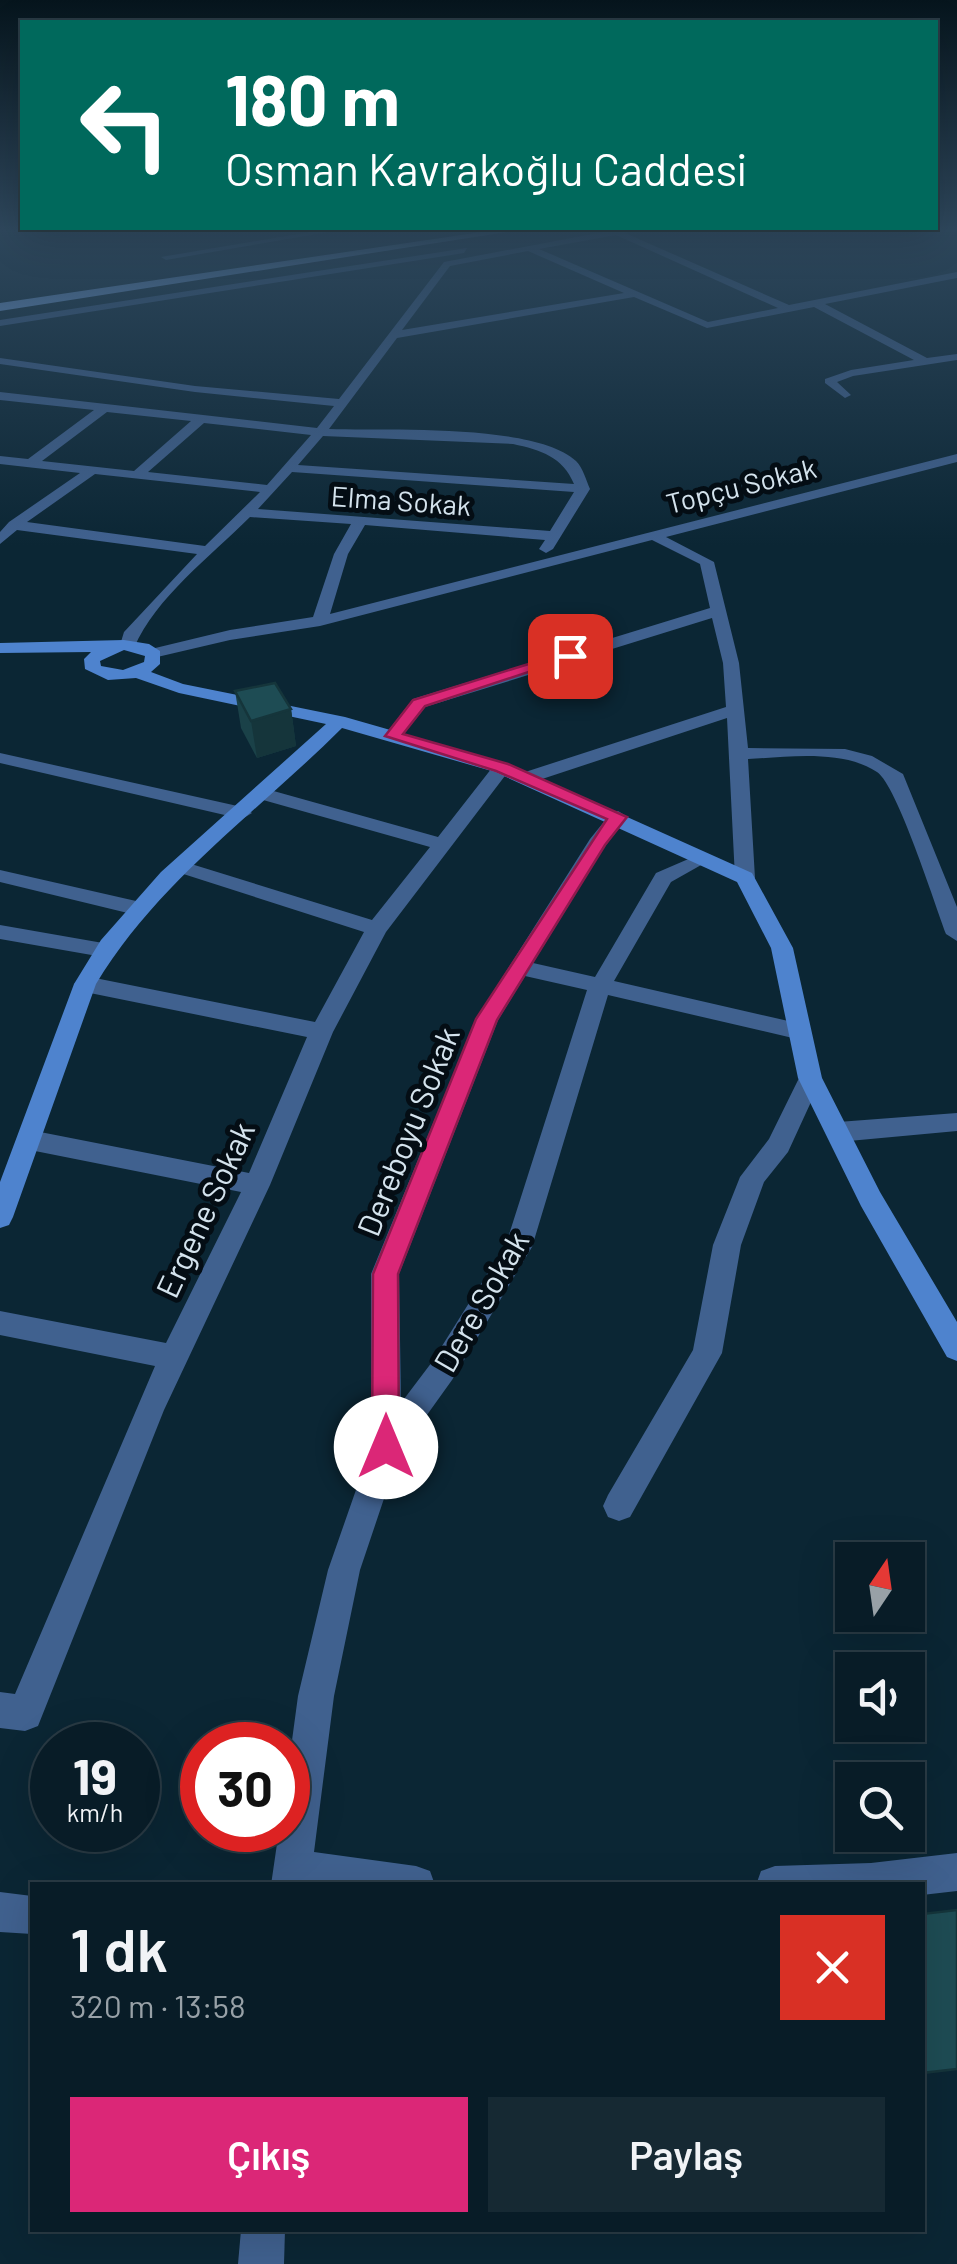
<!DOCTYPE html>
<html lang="tr">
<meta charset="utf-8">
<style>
:root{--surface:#081c27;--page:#162933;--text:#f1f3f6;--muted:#98a1a7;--line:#293a44;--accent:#db2777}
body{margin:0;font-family:Barlow,sans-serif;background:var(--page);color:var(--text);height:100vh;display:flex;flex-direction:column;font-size:38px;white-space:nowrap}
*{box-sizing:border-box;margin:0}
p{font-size:32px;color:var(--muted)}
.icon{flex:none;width:55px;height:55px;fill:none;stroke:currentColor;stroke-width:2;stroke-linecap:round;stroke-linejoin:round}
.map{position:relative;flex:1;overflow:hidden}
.side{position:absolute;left:30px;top:1882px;width:895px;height:350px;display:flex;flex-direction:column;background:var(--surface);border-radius:0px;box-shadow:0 10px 40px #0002,0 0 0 2px var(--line)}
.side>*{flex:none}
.banner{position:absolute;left:20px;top:20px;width:918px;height:210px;border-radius:0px;box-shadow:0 10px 40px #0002,0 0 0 2px var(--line);background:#00695c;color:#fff;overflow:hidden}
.needle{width:65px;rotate:13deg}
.buttons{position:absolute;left:835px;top:1542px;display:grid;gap:20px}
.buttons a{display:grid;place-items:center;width:90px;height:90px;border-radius:0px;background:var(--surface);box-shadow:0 10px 40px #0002,0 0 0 2px var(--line);font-size:50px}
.speed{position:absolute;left:30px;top:1722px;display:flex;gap:20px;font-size:50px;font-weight:700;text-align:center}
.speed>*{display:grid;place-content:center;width:130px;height:130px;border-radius:50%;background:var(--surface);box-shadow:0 10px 40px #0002,0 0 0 2px var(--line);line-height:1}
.speed small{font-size:25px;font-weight:400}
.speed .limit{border:15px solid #d22;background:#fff;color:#111}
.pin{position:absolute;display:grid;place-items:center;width:85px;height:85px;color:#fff;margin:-42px;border-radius:20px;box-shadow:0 5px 15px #0006}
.me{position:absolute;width:110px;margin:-55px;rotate:0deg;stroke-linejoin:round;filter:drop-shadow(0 0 8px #0008)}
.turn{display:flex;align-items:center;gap:35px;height:210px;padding:0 40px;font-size:45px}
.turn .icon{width:130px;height:130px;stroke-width:2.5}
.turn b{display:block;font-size:70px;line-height:85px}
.round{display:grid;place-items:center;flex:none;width:105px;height:105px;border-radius:0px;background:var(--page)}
.headline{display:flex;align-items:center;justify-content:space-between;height:170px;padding:0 40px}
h1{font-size:60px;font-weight:600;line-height:75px}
.action{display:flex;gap:20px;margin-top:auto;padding:20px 40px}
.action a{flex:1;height:115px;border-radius:0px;background:var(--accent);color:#fff;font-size:40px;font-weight:600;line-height:115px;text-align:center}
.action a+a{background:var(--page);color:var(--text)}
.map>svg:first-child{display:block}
</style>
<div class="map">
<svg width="957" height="2264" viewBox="0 0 957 2264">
<rect width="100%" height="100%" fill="#0b2634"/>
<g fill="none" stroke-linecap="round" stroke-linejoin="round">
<g fill="#40618f" fill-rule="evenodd">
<path d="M328,229H346L166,260L161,257Z"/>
<path d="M619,229H635L625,233L789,305L957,272V278L825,304L927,358L957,354V360L853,376L837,382L851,395L845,398L825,383V379L851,370L914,360L814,307L707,328L634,297L397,338L329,429C387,431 534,423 576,461C583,468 586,480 590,489L553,549L546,553L539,549L545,540L365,525L348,554L330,614L957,454V462L666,537L714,562L739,663L748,748L845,749L872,756L903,774L957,907V941L946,934C935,905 897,785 877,772C842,749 788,757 748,759L755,878L745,884L735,878L727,718L533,782H519V774L726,707L723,663L712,618L425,707L399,740H387L384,736L413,699L710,608L700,564L652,540L320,626L230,640L153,658L147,656V650L230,630L313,617L334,554L351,524L250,517C211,556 156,597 134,648L128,650L120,645L124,632L197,554L17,530L0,544V532L9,522L80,473L0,464V456L28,459L94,410L0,400V392L317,428L334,406L195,392L0,364V358L195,386L339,399L444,262ZM616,235L778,308L708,322L539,249ZM528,251L624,293L402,330L450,266ZM107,412L191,421L134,471L42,461ZM204,423L311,435L267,485L148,472ZM323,436L513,444C541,450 563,457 574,484L298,465ZM292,472L574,492L550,531L258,509ZM95,474L260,492L205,546L27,522Z"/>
<path d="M947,229H957V233L948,231Z"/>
<path d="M467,248L464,253L0,326V320Z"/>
<path d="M0,753L242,807L252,813L242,819L0,763Z"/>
<path d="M502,762L511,768L386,932L333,1032L270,1185L164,1410L38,1726L25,1731L0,1728V1692L15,1694L155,1366L0,1335V1311L166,1343L241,1192L30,1150L21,1147L17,1140L21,1133L30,1130L249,1173L307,1037L85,992L74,984L85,976L315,1022L364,932L174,871V863H188L372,920L430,847L256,798V790H270L438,837L495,764Z"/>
<path d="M618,811L628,817L605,846L533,963L595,977L656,873L700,854L710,860L671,882L614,981L797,1023L809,1031L797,1039L608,995L532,1247L452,1380L399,1454L360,1570L334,1696L314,1852L416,1866L430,1871L435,1885H271L279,1830H288V1770L298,1696L328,1570L371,1447V1274L476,1019L590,839L611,813ZM525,976L587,990L506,1244L432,1362L401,1403L399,1274L498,1020Z"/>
<path d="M0,870L136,901L146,908L136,915L0,882Z"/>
<path d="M0,925L103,943L114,950L103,957L0,939Z"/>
<path d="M810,1069L822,1078L788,1152L764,1182L741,1245L722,1353L630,1517L619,1521L608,1517L603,1506L608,1495L693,1350L713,1245L740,1177L769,1139L802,1072Z"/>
<path d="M957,1113V1131L838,1142L829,1139L826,1132L829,1125L838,1122Z"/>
<path d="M957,1853V1891L922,1895V1885H756L761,1871L775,1866L871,1863Z"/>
<path d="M0,1892L32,1896V1934L0,1932Z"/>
<path d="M241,2230H285L284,2264H238Z"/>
</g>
<path fill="#4e83ce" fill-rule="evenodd" d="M124,640L149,644L160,651V664L151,672L183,684L345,717L509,764L752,873L793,948L822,1078L880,1192L957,1322V1361L947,1357L861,1206L798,1078L771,948L737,882L495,772L342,728C258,812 159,880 96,984L13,1217L9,1225L0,1228V1182L74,984L101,940L161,872L326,724L179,693L136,678L108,680L85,669L84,659L91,652L0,653V643ZM124,650L145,656L144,662L123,670L101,666L100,661Z"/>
<path fill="#86b7fd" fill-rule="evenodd" d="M502,229H526L0,311V303Z"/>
</g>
<path fill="#1a4148" d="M235,691L291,709L296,746L257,758L241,728Z"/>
<path fill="#15353b" d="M291,709L296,746L257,758L251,721Z"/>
<g fill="#1e4c54" stroke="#15353b" stroke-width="2.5">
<path d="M275,683L291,709L251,721L235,691Z"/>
<path d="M957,1910V2069L922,2073V1914Z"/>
</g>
<linearGradient id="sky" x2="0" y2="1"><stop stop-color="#06151d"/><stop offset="0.42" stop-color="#2e475c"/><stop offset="1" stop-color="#2e475c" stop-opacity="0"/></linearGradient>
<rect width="957" height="546" fill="url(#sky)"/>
<path fill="#db2777" stroke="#8e194d" stroke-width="2.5" d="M564,653L577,656L425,706L403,734L508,764L627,817L605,845L497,1020L398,1274L399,1447L395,1457L386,1460L376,1457L372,1447L373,1274L476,1019L607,819L496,771L385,736L413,700Z"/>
<g text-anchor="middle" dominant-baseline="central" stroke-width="10" stroke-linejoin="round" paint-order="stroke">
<g font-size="28" fill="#d4e3ed" stroke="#040d14">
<text transform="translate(741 485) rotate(-14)">Topçu Sokak</text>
<text transform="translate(401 500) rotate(4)">Elma Sokak</text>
</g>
<g font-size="32" fill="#d4e3ed" stroke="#040d14">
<text transform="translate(407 1131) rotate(-68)">Dereboyu Sokak</text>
<text transform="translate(204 1209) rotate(-65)">Ergene Sokak</text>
<text transform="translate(480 1301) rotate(-60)">Dere Sokak</text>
</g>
</g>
</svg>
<div class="buttons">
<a><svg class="needle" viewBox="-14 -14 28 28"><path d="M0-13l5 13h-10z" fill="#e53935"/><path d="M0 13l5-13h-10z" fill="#98a1a7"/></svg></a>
<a><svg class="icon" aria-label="sound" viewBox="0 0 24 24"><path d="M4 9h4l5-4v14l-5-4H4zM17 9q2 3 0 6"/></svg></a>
<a><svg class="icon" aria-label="search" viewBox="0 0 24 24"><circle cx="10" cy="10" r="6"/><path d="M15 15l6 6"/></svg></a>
</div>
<div class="speed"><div>19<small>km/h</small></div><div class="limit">30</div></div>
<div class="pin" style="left:570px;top:656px;background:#d93025"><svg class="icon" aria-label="arrive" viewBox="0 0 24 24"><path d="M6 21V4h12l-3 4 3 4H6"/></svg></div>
<svg class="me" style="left:386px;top:1447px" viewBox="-20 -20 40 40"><circle r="19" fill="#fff"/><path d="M0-13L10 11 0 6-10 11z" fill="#db2777"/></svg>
<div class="banner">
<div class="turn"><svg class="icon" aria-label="left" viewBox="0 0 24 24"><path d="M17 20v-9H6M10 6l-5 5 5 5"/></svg><div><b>180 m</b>Osman Kavrakoğlu Caddesi</div></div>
</div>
<section class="side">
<div class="headline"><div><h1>1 dk</h1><p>320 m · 13:58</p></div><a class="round" style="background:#d93025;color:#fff"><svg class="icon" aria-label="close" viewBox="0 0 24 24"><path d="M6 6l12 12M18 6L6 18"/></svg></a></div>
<div class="action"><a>Çıkış</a><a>Paylaş</a></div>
</section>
</div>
